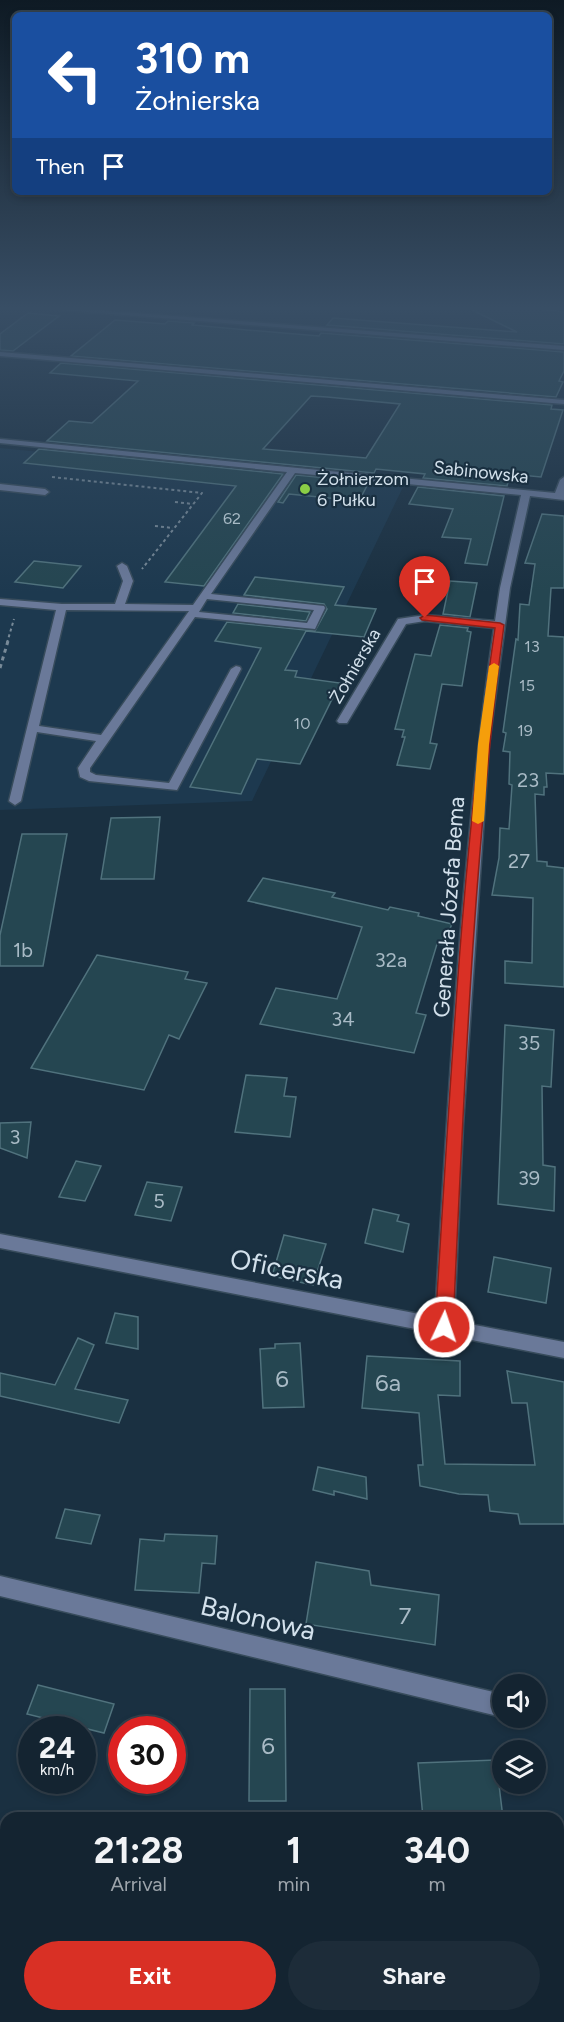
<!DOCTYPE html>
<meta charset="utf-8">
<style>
:root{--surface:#142431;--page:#1d2c39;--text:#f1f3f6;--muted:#9da4ab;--line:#33414d;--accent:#d93025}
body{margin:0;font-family:Figtree,sans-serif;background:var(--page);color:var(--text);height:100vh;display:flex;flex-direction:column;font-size:22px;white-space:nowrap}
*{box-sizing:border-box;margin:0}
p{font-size:20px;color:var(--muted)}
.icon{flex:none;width:33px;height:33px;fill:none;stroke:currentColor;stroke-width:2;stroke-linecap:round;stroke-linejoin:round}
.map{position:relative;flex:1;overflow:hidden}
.drawer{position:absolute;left:0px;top:1812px;width:564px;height:210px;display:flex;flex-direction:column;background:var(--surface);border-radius:18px 18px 0 0;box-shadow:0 3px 9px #0003,0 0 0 2px var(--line)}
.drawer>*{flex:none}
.banner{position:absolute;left:12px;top:12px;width:540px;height:183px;border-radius:9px;box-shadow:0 3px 9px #0003,0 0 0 2px var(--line);background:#1a4fa0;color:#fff;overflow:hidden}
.controls{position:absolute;left:492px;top:1674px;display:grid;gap:12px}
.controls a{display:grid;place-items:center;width:54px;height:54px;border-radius:50%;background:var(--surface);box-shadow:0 3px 9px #0003,0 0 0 2px var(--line);font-size:30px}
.speed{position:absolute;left:18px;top:1716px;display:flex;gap:12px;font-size:30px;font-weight:700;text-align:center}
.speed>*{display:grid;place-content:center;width:78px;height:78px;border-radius:50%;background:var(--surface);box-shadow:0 3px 9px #0003,0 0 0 2px var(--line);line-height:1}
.speed small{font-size:15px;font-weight:400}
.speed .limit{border:9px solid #d22;background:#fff;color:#111}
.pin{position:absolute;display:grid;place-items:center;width:51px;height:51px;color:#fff;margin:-62px -26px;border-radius:50% 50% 50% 0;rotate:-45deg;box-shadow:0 0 6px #0007}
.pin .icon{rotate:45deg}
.me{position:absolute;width:66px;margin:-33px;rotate:3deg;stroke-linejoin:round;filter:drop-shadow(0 0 4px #0008)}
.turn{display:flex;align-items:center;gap:21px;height:126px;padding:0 24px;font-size:27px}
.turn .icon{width:78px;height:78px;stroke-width:2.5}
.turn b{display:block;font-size:42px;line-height:51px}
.then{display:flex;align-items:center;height:57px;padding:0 24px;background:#0003;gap:12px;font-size:22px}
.eta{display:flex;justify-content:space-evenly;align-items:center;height:102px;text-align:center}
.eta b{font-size:36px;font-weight:700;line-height:42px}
.cta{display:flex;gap:12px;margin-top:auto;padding:12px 24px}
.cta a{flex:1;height:69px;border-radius:36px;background:var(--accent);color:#fff;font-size:24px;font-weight:700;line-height:69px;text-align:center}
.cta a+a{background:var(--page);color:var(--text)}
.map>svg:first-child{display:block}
</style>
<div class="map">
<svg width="564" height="2022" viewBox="0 0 564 2022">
<rect width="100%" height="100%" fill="#1a3041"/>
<path fill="#1d394f" d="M0,448L272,475L278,479L292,480L303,477L403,487L252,801L0,810Z"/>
<g fill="#254651" stroke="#50727d" stroke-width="1.5" fill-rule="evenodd">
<path d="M470,309H538L564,312V344L327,325L333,318L517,332Z"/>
<path d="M28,313L59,316L13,351L0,350V334Z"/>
<path d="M115,320L165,324L168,321L194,323L192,325L247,330L319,336L321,333L564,352V371L559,381L563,382L556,397L71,356Z"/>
<path d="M61,363L552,405L551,409L563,410L541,477L510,474L507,486L423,478L425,474L376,469L374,473L47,441L69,421L92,423L138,381L50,373ZM311,396L327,397L400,404L366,458L263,449Z"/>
<path d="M39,449L283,474L204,586L165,582L236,486L24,463Z"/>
<path d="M296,475L369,482L359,501L289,494L283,503L278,502Z"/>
<path d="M418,487L504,496L487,565L465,563L471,539L442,537L453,509L409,504Z"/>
<path d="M542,514L564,516V588H551L548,636L564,637V774L546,773L547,787H544V795L535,794L537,861L547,862V866L564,868V987L505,983V961L532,963L533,898L492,895L499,858L500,828L509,829L512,785L509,784L510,752L503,751L506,733L503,732L516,639L518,640L520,604L529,605L535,564L525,563Z"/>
<path d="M34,561L81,566L63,588L15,582Z"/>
<path d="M255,577L344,587L335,605L376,609L364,637L306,631L285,670L297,671L295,677L340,683L300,764L257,759L241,794L190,787L261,648L215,641L227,622L315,631L327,609L324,604L244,595Z"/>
<path d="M450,581L477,583L470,617L443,614Z"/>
<path d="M238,604L310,612L306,621L233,613Z"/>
<path d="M440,625L468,628L467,631L471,632L462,686L442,684L430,743L437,744L430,769L397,765L405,737H402L404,730L395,729L415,654L431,656Z"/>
<path d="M160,817L154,879H101L111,818Z"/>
<path d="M22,834H67L43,966H0V935Z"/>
<path d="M263,878L335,893L332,897L388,910L390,907L419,913L418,916L452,924L443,945L437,944L416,1013L426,1015L414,1053L260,1024L276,988L337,999L362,927L248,901Z"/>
<path d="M97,955L188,972L185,979L207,983L179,1039L169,1035L144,1090L31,1068Z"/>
<path d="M505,1025L554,1030L551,1087L542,1086L543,1165L555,1167L554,1211L498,1204Z"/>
<path d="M246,1075L287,1078L284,1096L296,1097L290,1137L235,1132Z"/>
<path d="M31,1122L27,1158L0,1148V1123Z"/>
<path d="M76,1161L101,1166L85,1201L59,1197Z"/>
<path d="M147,1182L182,1187L171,1221L135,1215Z"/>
<path d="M373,1209L399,1215L397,1221L409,1224L403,1252L365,1243Z"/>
<path d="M284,1235L326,1244L313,1285L272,1276Z"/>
<path d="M494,1257L551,1268L546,1303L488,1292Z"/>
<path d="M115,1313L138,1317V1349L106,1343Z"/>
<path d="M78,1338L94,1345L75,1389L128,1400L119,1423L0,1396V1373L55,1385Z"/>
<path d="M300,1343L304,1407L263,1408L260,1349L275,1348V1344Z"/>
<path d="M367,1356L460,1361V1396L438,1395L445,1464L535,1465L527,1403H512L507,1371L564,1382V1524H520L518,1514L490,1511L488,1495L459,1494L420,1486L418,1465H423L419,1413L362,1408Z"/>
<path d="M318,1467L366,1477L367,1499L334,1491V1495L313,1490Z"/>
<path d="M65,1509L100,1515L91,1544L56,1538Z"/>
<path d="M165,1534L217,1536L215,1564L202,1563L199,1593L135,1590L140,1539L164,1541Z"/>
<path d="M316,1562L369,1571L371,1585L439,1595L435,1645L306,1624Z"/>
<path d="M38,1685L114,1704L104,1733L27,1714Z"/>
<path d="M250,1689H285L286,1801H249Z"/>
<path d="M496,1760L503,1818H423L418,1763Z"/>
</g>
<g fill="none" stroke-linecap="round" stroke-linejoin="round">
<defs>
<g id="minor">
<path d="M49,309H83L564,346V350Z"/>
<path d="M0,352L564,400V404L0,356Z"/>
<path d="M0,439L555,493L560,480L564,477V500L530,496L510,588L489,744L463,1125L454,1321L564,1342V1358L0,1248V1234L435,1317C449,1087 461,856 494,628L425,621L406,624L347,723H339L337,721L398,619L425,615L495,621L500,588L521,495L295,473L211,594L324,606L325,608L315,629L195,617L90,768V772L96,775L169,783L231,669L236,666L240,667L241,669L177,790L89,781L80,777L78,768L96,741L37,732L21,801L15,805L9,801L56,610L0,605V599L62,604H115L123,581L117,566L122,563L127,566L133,581L125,604L193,605L287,472L0,443ZM207,599L314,610L307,623L199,612ZM66,610L189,611L101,735L39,726Z"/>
<path d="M0,484L45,489L49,492L45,495L0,490Z"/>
<path d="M0,1576L502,1694V1717L0,1596Z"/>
</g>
</defs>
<use href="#minor" stroke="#384c5c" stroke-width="3"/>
<g stroke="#788a98" stroke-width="2" stroke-dasharray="3 3" stroke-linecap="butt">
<path d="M52,477L202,493L142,569"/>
<path d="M175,502L193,504"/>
<path d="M155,526L173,528"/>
<path d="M7,643L14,619"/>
</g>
<path stroke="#788a98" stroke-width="3" stroke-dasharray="4 4" stroke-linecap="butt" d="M0,668L8,641"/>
<use href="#minor" fill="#6a7999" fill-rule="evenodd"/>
</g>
<linearGradient id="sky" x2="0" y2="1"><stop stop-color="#0e1a24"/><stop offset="0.52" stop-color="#384e65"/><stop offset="1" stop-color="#384e65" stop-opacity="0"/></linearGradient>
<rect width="564" height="592" fill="url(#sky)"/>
<path fill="#d93025" stroke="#8d1f18" stroke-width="1.5" d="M425,615L500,623L504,625C473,857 464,1093 453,1327L450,1332L444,1334L438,1332L435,1327C450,1094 461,859 495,628L422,620L420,618Z"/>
<path fill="#f59e0b" d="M494,663L499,666L489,744L484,821L478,824L472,821L478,744L489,666Z"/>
<circle fill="#8bce46" stroke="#1a3041" stroke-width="2" cx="305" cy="489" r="6"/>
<g text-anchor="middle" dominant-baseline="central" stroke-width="4.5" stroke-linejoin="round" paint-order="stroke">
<g font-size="16" fill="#a8bac5">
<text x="232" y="518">62</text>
<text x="532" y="646">13</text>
<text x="527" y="685">15</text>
<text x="302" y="723">10</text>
<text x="525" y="730">19</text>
</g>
<g font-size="18" fill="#d3e1ec" stroke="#1a3041">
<text transform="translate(481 472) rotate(6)">Sabinowska</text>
<text transform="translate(355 666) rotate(-60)">Żołnierska</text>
</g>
<g font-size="18" fill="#d3e1ec" stroke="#1a3041" text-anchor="start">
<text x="317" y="479">Żołnierzom<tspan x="317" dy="21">6 Pułku</tspan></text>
</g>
<g font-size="20" fill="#a8bac5">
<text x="528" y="780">23</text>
<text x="519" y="861">27</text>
<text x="23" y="950">1b</text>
<text x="391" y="960">32a</text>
<text x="343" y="1019">34</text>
<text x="529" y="1043">35</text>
<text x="15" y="1137">3</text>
<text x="529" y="1178">39</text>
<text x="159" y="1201">5</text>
</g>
<g font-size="22" fill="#d3e1ec" stroke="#1a3041">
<text transform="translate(449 907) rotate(-86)">Generała Józefa Bema</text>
</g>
<g font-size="24" fill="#a8bac5">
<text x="282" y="1378">6</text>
<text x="388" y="1382">6a</text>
<text x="405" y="1615">7</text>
<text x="268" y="1745">6</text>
</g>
<g font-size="27" fill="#d3e1ec" stroke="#1a3041">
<text transform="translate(287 1269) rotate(11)">Oficerska</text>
<text transform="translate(258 1618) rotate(13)">Balonowa</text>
</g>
</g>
</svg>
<div class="controls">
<a><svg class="icon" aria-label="sound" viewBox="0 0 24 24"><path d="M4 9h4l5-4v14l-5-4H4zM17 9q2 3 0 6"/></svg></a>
<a><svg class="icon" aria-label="layers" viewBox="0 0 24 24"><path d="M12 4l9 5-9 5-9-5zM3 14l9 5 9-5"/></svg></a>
</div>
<div class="speed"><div>24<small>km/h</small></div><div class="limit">30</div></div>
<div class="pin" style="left:425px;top:618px;background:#d93025"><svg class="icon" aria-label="arrive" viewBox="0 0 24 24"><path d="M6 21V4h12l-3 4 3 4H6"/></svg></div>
<svg class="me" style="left:444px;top:1327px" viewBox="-20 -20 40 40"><circle r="17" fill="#d93025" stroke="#fff" stroke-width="3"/><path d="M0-11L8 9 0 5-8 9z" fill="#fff"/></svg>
<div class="banner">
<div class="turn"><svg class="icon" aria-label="left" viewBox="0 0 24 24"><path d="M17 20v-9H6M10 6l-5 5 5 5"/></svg><div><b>310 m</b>Żołnierska</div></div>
<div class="then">Then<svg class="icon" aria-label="arrive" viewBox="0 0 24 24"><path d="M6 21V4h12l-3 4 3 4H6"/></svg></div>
</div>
<section class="drawer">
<div class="eta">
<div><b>21:28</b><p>Arrival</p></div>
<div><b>1</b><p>min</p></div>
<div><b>340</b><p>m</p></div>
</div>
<div class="cta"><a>Exit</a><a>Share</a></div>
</section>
</div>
